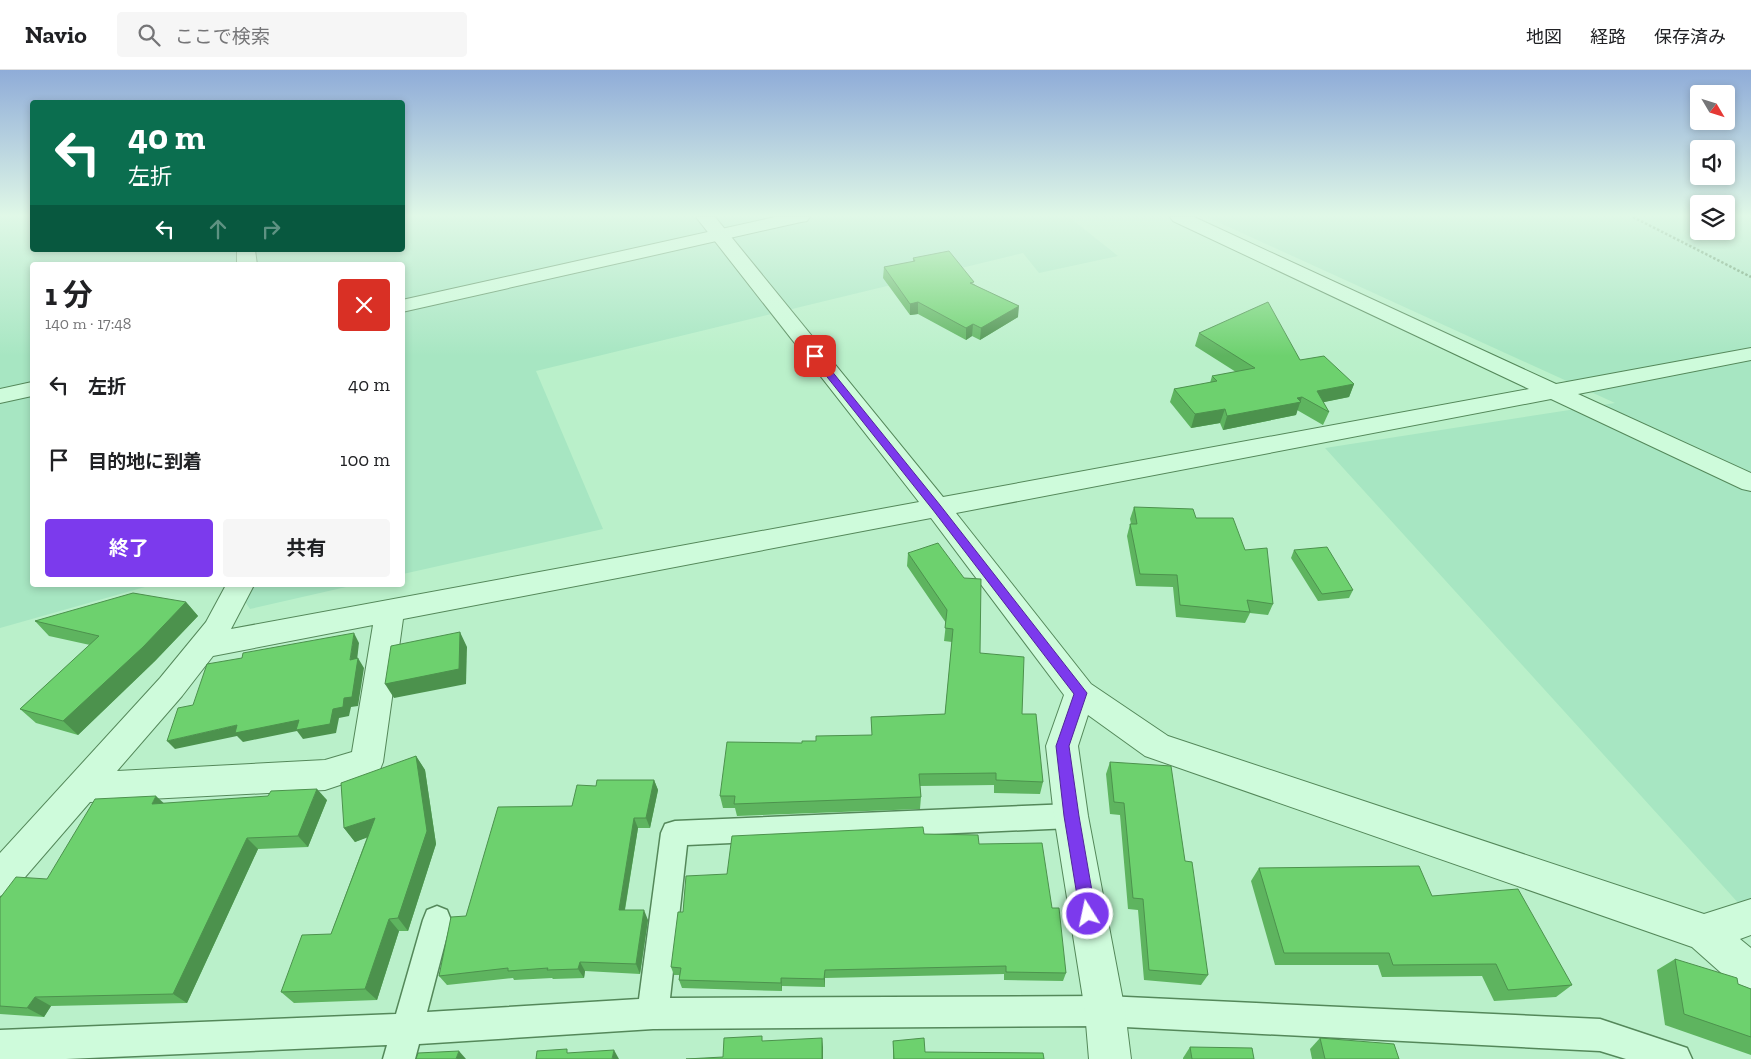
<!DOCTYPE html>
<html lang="ja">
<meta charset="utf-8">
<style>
:root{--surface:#fff;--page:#f6f6f6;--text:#202124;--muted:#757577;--line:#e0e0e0;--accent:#7c3aed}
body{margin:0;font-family:"Zilla Slab","Noto Sans JP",serif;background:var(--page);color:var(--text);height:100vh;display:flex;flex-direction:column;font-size:19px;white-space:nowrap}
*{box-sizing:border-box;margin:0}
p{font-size:16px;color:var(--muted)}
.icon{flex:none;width:28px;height:28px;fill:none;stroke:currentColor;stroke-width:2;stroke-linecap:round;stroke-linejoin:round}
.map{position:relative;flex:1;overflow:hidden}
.side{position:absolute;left:30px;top:192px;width:375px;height:325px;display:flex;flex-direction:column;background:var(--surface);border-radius:5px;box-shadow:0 2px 8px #0003}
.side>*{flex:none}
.guide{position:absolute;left:30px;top:30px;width:375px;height:152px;border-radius:5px;box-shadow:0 2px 8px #0003;background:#0b6e4f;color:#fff;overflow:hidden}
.needle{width:32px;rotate:128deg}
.controls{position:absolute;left:1690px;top:15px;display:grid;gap:10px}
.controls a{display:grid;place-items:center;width:45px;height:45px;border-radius:5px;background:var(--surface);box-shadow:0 2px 8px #0003;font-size:25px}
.pin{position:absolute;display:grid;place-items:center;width:42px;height:42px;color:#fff;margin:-21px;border-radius:10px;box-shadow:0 2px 8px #0006}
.me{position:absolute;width:55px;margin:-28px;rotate:350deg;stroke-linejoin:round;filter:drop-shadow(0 0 4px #0008)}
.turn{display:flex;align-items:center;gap:18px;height:105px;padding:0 15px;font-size:22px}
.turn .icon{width:65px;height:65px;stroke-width:2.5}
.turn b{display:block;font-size:35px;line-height:42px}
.lanes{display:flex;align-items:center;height:48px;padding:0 15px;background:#0003;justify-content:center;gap:25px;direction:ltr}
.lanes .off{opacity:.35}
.round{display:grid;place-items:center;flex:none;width:52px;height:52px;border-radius:5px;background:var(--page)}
.head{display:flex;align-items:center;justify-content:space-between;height:85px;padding:0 15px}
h1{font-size:30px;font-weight:700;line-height:38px}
.cta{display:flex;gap:10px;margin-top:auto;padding:10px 15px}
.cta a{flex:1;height:58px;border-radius:5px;background:var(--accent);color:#fff;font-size:20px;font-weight:700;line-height:58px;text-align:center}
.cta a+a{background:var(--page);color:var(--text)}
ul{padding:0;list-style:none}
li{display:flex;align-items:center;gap:15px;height:75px;padding:0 15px}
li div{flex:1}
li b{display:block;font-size:19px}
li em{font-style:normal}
header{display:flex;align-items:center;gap:30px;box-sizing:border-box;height:70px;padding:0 25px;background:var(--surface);border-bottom:1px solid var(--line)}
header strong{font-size:24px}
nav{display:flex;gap:28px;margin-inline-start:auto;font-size:18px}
.search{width:350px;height:45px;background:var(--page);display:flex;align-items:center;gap:12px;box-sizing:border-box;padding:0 18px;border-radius:5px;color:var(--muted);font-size:19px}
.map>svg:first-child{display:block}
</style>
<header>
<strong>Navio</strong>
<div class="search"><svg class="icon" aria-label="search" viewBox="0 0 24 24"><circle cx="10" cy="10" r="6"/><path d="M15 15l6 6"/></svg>ここで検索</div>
<nav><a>地図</a><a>経路</a><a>保存済み</a></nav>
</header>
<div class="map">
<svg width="1751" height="989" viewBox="0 0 1751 989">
<rect width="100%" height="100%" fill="#baf0ca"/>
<g fill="#a7e6c2">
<path d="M0,147H32V180H402L403,147H1069L1118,186L1039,203L1023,183L536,301L603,459L403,504L402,195H32V515H152L0,558Z"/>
<path d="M1207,147H1699V161H1726V147H1751V847L1325,378L1615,333Z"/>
<path d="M234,515H355L250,539Z"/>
</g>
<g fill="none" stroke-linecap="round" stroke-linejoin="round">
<defs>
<path id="service" d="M1071,734L1080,738L1084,746L1080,754L1071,758L687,775L670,928L1105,926L1600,949L1687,978L1692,989H1626L1600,981L1105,956L653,959L419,974L415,989H383L387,975L66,989H0V960L396,944L423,850L427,840L437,836L447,840L451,850L427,942L639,929L661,763L665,754L675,751Z"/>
<g id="minor">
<path d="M696,147H715L943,427L1529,319L1173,151L1170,147H1194L1556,314L1751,278V290L1578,324L1751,403V421L1742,419L1551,329L956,443L1091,614L1168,666L1704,844L1751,829V865L1740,869L1751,878V922L1737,917L1692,877L1145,686L1088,645L1078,676L1088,746L1125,941L1131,989H1089L1085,941L1054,746L1046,676L1064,625L931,448L403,549L383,692L379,702L325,720L90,732L13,821L0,826V783L160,608L206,552L226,515H254L231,559L919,432ZM373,555L352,682L325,690L117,701L182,626L213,586Z"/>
<path d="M237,180H255L257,195H237Z"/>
</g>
<g id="tertiary">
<path d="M775,147H810L807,151L801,152L402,242V230Z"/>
<path d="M32,312V326L0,333V319Z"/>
</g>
</defs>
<use href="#service" stroke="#54885a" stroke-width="3"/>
<use href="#minor" stroke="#54885a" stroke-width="2"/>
<use href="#tertiary" stroke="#54885a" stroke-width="2"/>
<path stroke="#54885a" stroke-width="2.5" stroke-dasharray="2.5 2" stroke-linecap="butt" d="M1633,147L1751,207"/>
<use href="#service" fill="#cefbdb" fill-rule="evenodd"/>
<use href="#minor" fill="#cefbdb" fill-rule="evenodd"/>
<use href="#tertiary" fill="#cefbdb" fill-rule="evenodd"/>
</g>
<g fill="#5eb45f">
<path d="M913,188L974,214L1018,247L980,270L972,266L966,270L918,244L910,245L883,208L884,197L913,192Z"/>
<path d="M1199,263L1300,290L1354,314L1349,327L1323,332L1329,342L1323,355L1297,340L1296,345L1223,360L1220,353L1191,358L1170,332L1174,319L1210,313L1212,306L1236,302L1195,276Z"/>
<path d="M1134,437L1196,448L1245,480L1273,534L1268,545L1250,543L1245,553L1176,547L1173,517L1136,516L1127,466L1130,454H1131L1130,449Z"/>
<path d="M1294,480L1353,520L1349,528L1318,531L1291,488Z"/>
<path d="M908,483L980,583L1022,644L1043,712L1040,724L994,723V715L920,716L921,727L920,739L737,746L735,738H723L720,726L802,673L872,665L871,647L945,644L952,572L944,571L946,553L907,496Z"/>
<path d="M186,532L198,546L155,591L78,665L36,653L20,639L90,575L49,566L35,551Z"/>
<path d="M416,686L425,700L436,774L408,861H399L377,930L294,933L281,922L331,864L367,767L355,772L344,758Z"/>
<path d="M1110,692L1185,791L1208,905L1201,915L1144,910L1138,840L1128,839L1120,745L1110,744L1106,704Z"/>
<path d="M654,710L658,720L650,758H638L625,840L648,850L640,904L585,901L584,908L553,909L552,908L514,910L513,908L447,915L439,906L466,846L596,716Z"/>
<path d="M327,730L308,777L258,779L187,933L51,936L44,947L0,944V828L47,809L164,733Z"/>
<path d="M924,764L979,774L1052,838L1066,903L1063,911L1004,910V904L825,908V917L782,916V921L682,918L679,910V905H674L671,897L683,842L727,804Z"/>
<path d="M1259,798L1432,826L1572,915L1556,927L1494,931L1482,906L1382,907L1378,895H1275L1251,811Z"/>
<path d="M1675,889L1738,914L1751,919V985L1665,955L1657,900Z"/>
<path d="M1320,968L1399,989H1312L1310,979Z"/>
<path d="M893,971L925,982L1044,989H893Z"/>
<path d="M1190,977L1254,989H1183V988Z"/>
</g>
<g fill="#4c924d">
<path d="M918,232V244L910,245V234Z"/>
<path d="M1019,236L1018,247L980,270L981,258Z"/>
<path d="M973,254L972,266L966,270V258Z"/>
<path d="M1354,314L1349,327L1315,334L1317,321Z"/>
<path d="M1302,327L1296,345L1223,360L1227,346Z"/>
<path d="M1225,339L1220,353L1191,358L1195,344Z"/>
<path d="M186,532L198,546L155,591L78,665L63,651Z"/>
<path d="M460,562L467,577L466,614L394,628L385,614Z"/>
<path d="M354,563L359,573L356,599L350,590Z"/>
<path d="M358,588L364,598L358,636L351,637L349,646L339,648L336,663L303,669L297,661L243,672L237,666L175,679L167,671L237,655L333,639L344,628Z"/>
<path d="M416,686L425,700L436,774L408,861L398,848Z"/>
<path d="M654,710L658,720L650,758L646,748Z"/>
<path d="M317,719L327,730L308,777L298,766Z"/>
<path d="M156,726L168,737L152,734Z"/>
<path d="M375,748L385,761L355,772L344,758Z"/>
<path d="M634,748L638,758L623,850L619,840Z"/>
<path d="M247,768L258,779L187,933L173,924Z"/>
<path d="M644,840L648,850L640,904L636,894Z"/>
<path d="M389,849L399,861L377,930L365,919Z"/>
<path d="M580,892L585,901L584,908L578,899Z"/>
<path d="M825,900V917L824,909Z"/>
<path d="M781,908L782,916V921L781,913Z"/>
<path d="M35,927L51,936L44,947L27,938Z"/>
<path d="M822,968L823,977V989H822Z"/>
<path d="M614,980L619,989H612Z"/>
<path d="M459,981L466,989H456Z"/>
</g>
<g fill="#6dd16e" stroke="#4c924d">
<path d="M949,181L974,212L970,213L1019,236L981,258L973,254L966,258L918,232L910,234L884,197L915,191L913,188Z"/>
<path d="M1268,232L1300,290L1324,286L1354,314L1317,321L1329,342L1302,327L1297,328L1301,332L1227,346L1225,339L1195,344L1174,319L1217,311L1212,306L1255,298L1199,263Z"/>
<path d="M1134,437L1193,439L1196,448H1233L1245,480L1267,478L1273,534L1247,530L1250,542L1180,535L1177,505L1140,504L1130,454H1137Z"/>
<path d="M938,473L964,508L981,509L980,583L1024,587L1022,644H1036L1043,712L996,710V703L919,704L921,727L734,734L735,726H720L727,672L802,673V671H816V666L872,665L871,647L945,644L953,559L945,558L947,540L908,483Z"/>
<path d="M1327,477L1353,520L1322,524L1294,480Z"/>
<path d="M133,523L186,532L143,577L63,651L20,639L99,566L35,551Z"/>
<path d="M460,562L459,599L385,614L391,576Z"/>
<path d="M354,563L350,590L358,588L352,627L344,628L343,637L333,639L330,654L296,660L299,650L235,663L237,655L167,671L178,638L193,635L207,594L242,588L243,583Z"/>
<path d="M416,686L427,761L398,848L389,849L365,919L281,922L302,865L331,864L375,748L344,758L341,713Z"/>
<path d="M1110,692L1171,696L1185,791L1192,792L1208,905L1149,900L1143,829L1133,828L1124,733L1114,732Z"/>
<path d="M597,710H654L646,748H634L619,840H644L636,894L580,892L578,899L547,900L548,898L508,901V898L439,906L451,847L466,846L498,737L572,736L577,715L596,716Z"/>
<path d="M317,719L298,766L247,768L173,924L35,927L27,938L0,936V828L16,807L47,809L95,729L156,726L152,734L268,726L271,721Z"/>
<path d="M923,757L924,764L978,765L979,774L1042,773L1052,838H1059L1066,903L1006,902V896L825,900L824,909L781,908V913L679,910L681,898L671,897L678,842H683L686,806L727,804L732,766Z"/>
<path d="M1419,796L1432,826L1518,819L1572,915L1508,920L1496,894L1393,895L1389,883H1284L1259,798Z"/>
<path d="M1675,889L1737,908L1738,914L1751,919V967L1684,944Z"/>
<path d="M762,966V971L822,968V989H686L723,987L724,968Z"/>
<path d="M924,968L925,982L1043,983L1044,989H894L893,971Z"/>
<path d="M1320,968L1394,974L1399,989H1325Z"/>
<path d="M1190,977L1252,978L1254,989H1192Z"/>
<path d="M567,979V983L614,980L612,989H536L537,981Z"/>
<path d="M459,981L456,989H416L418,983Z"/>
</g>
<linearGradient id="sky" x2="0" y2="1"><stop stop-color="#8facd8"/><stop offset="0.51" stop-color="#e0f8e7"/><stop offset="1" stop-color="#e0f8e7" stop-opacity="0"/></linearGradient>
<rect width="1751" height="286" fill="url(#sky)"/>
<path fill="#7c3aed" stroke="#51269a" d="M815,283L818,284L940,435L1087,623L1069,676L1079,746L1096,844L1093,849L1088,851L1083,849L1080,844L1064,746L1056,676L1074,624L933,440L812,288L810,286Z"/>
</svg>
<div class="controls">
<a><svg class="needle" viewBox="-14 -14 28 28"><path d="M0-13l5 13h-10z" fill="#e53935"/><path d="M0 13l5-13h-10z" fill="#757577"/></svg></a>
<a><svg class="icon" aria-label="sound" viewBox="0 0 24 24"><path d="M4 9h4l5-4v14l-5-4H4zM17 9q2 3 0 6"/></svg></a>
<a><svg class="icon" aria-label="layers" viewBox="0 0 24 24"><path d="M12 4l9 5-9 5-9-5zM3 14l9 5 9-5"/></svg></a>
</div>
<div class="pin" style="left:815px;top:286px;background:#d93025"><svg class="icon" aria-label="arrive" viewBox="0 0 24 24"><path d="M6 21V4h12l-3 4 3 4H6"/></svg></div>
<svg class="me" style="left:1088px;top:844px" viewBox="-20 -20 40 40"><circle r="17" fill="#7c3aed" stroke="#fff" stroke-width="3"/><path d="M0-11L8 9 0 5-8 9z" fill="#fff"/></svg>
<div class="guide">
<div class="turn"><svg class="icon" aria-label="left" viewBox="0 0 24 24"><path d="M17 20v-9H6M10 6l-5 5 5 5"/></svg><div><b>40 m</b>左折</div></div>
<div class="lanes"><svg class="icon" aria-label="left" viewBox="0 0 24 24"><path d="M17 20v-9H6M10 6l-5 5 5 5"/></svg><svg class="icon off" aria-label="ahead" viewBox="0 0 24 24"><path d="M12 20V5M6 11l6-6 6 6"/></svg><svg class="icon off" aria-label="right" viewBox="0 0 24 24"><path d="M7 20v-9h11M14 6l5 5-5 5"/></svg></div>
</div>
<section class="side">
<div class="head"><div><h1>1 分</h1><p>140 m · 17:48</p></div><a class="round" style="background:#d93025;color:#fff"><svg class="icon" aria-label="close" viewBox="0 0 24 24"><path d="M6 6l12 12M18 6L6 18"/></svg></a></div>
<ul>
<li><svg class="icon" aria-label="left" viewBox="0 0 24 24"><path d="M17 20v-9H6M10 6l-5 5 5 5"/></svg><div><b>左折</b></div><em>40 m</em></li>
<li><svg class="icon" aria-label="arrive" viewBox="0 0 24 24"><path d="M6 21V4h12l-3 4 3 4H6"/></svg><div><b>目的地に到着</b></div><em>100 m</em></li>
</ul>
<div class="cta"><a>終了</a><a>共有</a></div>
</section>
</div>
